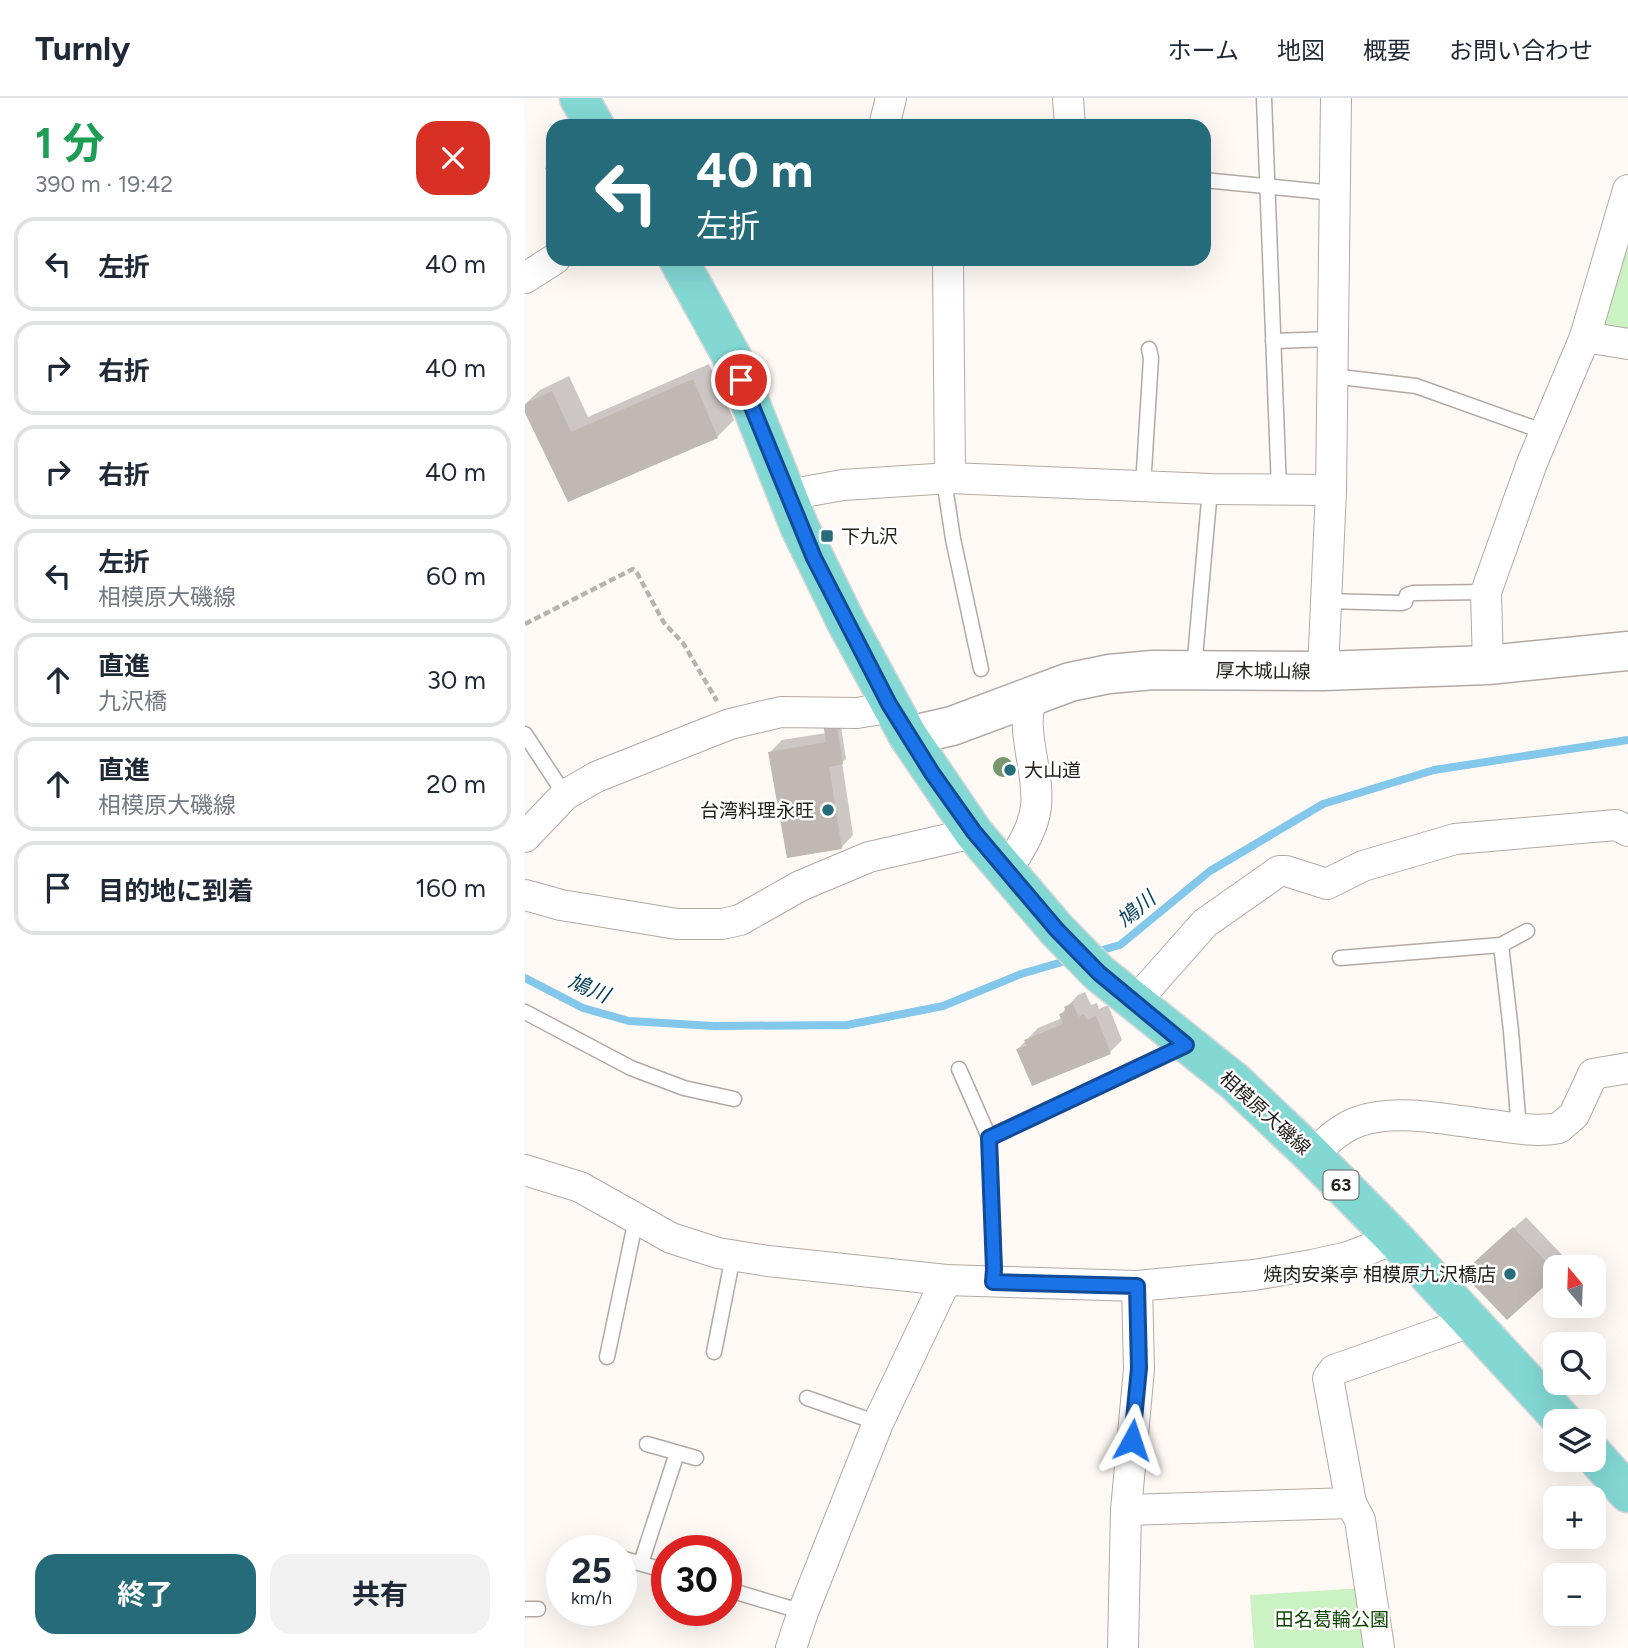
<!DOCTYPE html>
<html lang="ja">
<meta charset="utf-8">
<style>
:root{--surface:#fff;--page:#f2f2f3;--text:#1f2937;--muted:#747a83;--line:#e0e1e3;--accent:#256b7a}
body{margin:0;font-family:Figtree,"Noto Sans JP",sans-serif;background:var(--page);color:var(--text);height:100vh;display:flex;flex-direction:column;font-size:26px;white-space:nowrap}
*{box-sizing:border-box;margin:0}
p{font-size:23px;color:var(--muted)}
.icon{flex:none;width:38px;height:38px;fill:none;stroke:currentColor;stroke-width:2;stroke-linecap:round;stroke-linejoin:round}
.map{position:relative;flex:1;overflow:hidden}
.details{display:flex;flex-direction:column;background:var(--surface);width:525px}
.details>*{flex:none}
.banner{position:absolute;left:21px;top:21px;width:665px;height:147px;border-radius:21px;box-shadow:0 7px 28px #0002;background:#256b7a;color:#fff;overflow:hidden}
.needle{width:46px;rotate:341deg}
.controls{position:absolute;left:1018px;top:1157px;display:grid;gap:14px}
.controls a{display:grid;place-items:center;width:63px;height:63px;border-radius:14px;background:var(--surface);box-shadow:0 7px 28px #0002;font-size:35px}
.speed{position:absolute;left:21px;top:1437px;display:flex;gap:14px;font-size:35px;font-weight:700;text-align:center}
.speed>*{display:grid;place-content:center;width:91px;height:91px;border-radius:50%;background:var(--surface);box-shadow:0 7px 28px #0002;line-height:1}
.speed small{font-size:18px;font-weight:400}
.speed .limit{border:10px solid #d22;background:#fff;color:#111}
.pin{position:absolute;display:grid;place-items:center;width:60px;height:60px;color:#fff;margin:-30px;border:4px solid #fff;border-radius:50%;box-shadow:0 2px 7px #0007}
.me{position:absolute;width:77px;margin:-38px;rotate:5deg;stroke-linejoin:round;filter:drop-shadow(0 0 5px #0008)}
.turn{display:flex;align-items:center;gap:24px;height:147px;padding:0 35px;font-size:32px}
.turn .icon{width:91px;height:91px;stroke-width:2.5}
.turn b{display:block;font-size:49px;line-height:60px}
.round{display:grid;place-items:center;flex:none;width:74px;height:74px;border-radius:21px;background:var(--page)}
.headline{display:flex;align-items:center;justify-content:space-between;height:119px;padding:0 35px}
h1{font-size:42px;font-weight:700;line-height:52px;color:#1e9e55}
.action{display:flex;gap:14px;margin-top:auto;padding:14px 35px}
.action a{flex:1;height:80px;border-radius:21px;background:var(--accent);color:#fff;font-size:28px;font-weight:700;line-height:80px;text-align:center}
.action a+a{background:var(--page);color:var(--text)}
ul{padding:0;list-style:none}
li{display:flex;align-items:center;gap:21px;height:94px;margin:0 14px 10px;padding:0 21px;border:4px solid var(--line);border-radius:21px}
li div{flex:1}
li b{display:block;font-size:26px}
li em{font-style:normal}
header{display:flex;align-items:center;gap:42px;box-sizing:border-box;height:98px;padding:0 35px;background:var(--surface);border-bottom:2px solid var(--line)}
header strong{font-size:33px}
nav{display:flex;gap:38px;margin-inline-start:auto;font-size:24px}
main{display:flex;flex:1;min-height:0}
.map>svg:first-child{display:block}
</style>
<header>
<strong>Turnly</strong>
<nav><a>ホーム</a><a>地図</a><a>概要</a><a>お問い合わせ</a></nav>
</header>
<main>
<section class="details">
<div class="headline"><div><h1>1 分</h1><p>390 m · 19:42</p></div><a class="round" style="background:#d93025;color:#fff"><svg class="icon" aria-label="close" viewBox="0 0 24 24"><path d="M6 6l12 12M18 6L6 18"/></svg></a></div>
<ul>
<li><svg class="icon" aria-label="left" viewBox="0 0 24 24"><path d="M17 20v-9H6M10 6l-5 5 5 5"/></svg><div><b>左折</b></div><em>40 m</em></li>
<li><svg class="icon" aria-label="right" viewBox="0 0 24 24"><path d="M7 20v-9h11M14 6l5 5-5 5"/></svg><div><b>右折</b></div><em>40 m</em></li>
<li><svg class="icon" aria-label="right" viewBox="0 0 24 24"><path d="M7 20v-9h11M14 6l5 5-5 5"/></svg><div><b>右折</b></div><em>40 m</em></li>
<li><svg class="icon" aria-label="left" viewBox="0 0 24 24"><path d="M17 20v-9H6M10 6l-5 5 5 5"/></svg><div><b>左折</b><p>相模原大磯線</p></div><em>60 m</em></li>
<li><svg class="icon" aria-label="ahead" viewBox="0 0 24 24"><path d="M12 20V5M6 11l6-6 6 6"/></svg><div><b>直進</b><p>九沢橋</p></div><em>30 m</em></li>
<li><svg class="icon" aria-label="ahead" viewBox="0 0 24 24"><path d="M12 20V5M6 11l6-6 6 6"/></svg><div><b>直進</b><p>相模原大磯線</p></div><em>20 m</em></li>
<li><svg class="icon" aria-label="arrive" viewBox="0 0 24 24"><path d="M6 21V4h12l-3 4 3 4H6"/></svg><div><b>目的地に到着</b></div><em>160 m</em></li>
</ul>
<div class="action"><a>終了</a><a>共有</a></div>
</section>
<div class="map">
<svg width="1103" height="1550" viewBox="0 0 1103 1550">
<rect width="100%" height="100%" fill="#fff9f6"/>
<g fill="#cbf2c3">
<path d="M1103,126V238L1076,233Z"/>
<path d="M837,1490L843,1550H729L725,1497Z"/>
</g>
<g fill="#0003">
<path d="M184,266L209,322L192,339L44,402L0,311V306L15,292L44,278L63,319Z"/>
<path d="M315,622L321,661L317,664L328,737L316,750L245,654L257,642L301,635Z"/>
<path d="M560,894L566,907L572,905L574,911L583,907L597,942L585,954L493,951L513,930L537,920L536,916L541,910L553,897Z"/>
<path d="M1001,1119L1043,1163L1037,1169H1031V1175L952,1163Z"/>
</g>
<g fill="none" stroke-linecap="round" stroke-linejoin="round">
<g stroke="#83c8eb" stroke-width="8">
<path d="M570,854L595,847L685,773L798,706L909,672L1103,642"/>
<path d="M0,880L58,910L104,923L189,928L322,927L418,908L496,876L544,862"/>
</g>
</g>
<g fill="#c0b8b2">
<path d="M28,66V83L20,70Z"/>
<path d="M168,281L193,340L43,404L0,315V306L27,293L46,334Z"/>
<path d="M311,624L318,666L304,669L317,751L262,760L243,654L301,644L298,625Z"/>
<path d="M547,905L554,919L559,916L562,922L571,918L586,956L507,988L491,951L502,948L499,942L538,926L534,916L541,914L539,909Z"/>
<path d="M988,1129L1031,1174V1178L982,1222L937,1175Z"/>
</g>
<g fill="none" stroke-linecap="round" stroke-linejoin="round">
<defs>
<g id="lane">
<path d="M739,0L754,392"/>
<path d="M679,82L809,95"/>
<path d="M748,243L807,241"/>
<path d="M807,278L891,288L1020,334"/>
<path d="M425,380L421,395L428,441L456,571"/>
<path d="M618,388L626,260L624,251"/>
<path d="M801,503L876,505L880,504L882,497L888,495L961,494"/>
<path d="M669,571L685,391"/>
<path d="M0,636L40,697"/>
<path d="M976,847L986,933L994,1031"/>
<path d="M815,860L976,847L1002,833"/>
<path d="M0,914L106,970L159,990L209,1001"/>
<path d="M434,971L464,1039"/>
<path d="M468,1184L469,1171L464,1039L658,948"/>
<path d="M189,1254L208,1158"/>
<path d="M82,1259L111,1121"/>
<path d="M282,1300L353,1325"/>
<path d="M122,1346L171,1360"/>
<path d="M96,1460L142,1473"/>
<path d="M116,1465L152,1355"/>
<path d="M201,1491L278,1514"/>
<path d="M0,1511H13"/>
</g>
<g id="street">
<path d="M543,0L545,28"/>
<path d="M359,28L366,0"/>
<path d="M423,161L425,380"/>
<path d="M0,180L30,161"/>
<path d="M1060,239L1103,246"/>
<path d="M262,397L318,387L425,380L685,391L806,392"/>
<path d="M963,567L961,494L1007,365L1060,239L1103,92"/>
<path d="M798,573L806,392L811,0"/>
<path d="M0,739L40,697L71,679L205,626L256,614L332,615L350,612L364,606"/>
<path d="M481,774C493,754 508,733 511,709C515,672 493,630 508,596"/>
<path d="M0,797L36,807L152,826H197L215,822L275,788L344,759L449,735"/>
<path d="M609,905L680,825L754,773H761L802,786L838,768L930,741L1091,727L1103,733"/>
<path d="M787,1057C801,1044 816,1029 835,1023C875,1009 933,1024 974,1028C993,1031 1015,1034 1034,1030L1049,1017L1068,976L1103,970"/>
<path d="M0,1072L55,1089L146,1140L193,1155L243,1163L421,1182L612,1188L729,1177L787,1167L823,1159L870,1141"/>
<path d="M601,1412L826,1405"/>
<path d="M266,1550L278,1514L353,1325L421,1182"/>
<path d="M598,1550L601,1412L614,1271L612,1188"/>
<path d="M854,1550L835,1422L826,1405L803,1280L809,1272L945,1224"/>
</g>
<path id="secondary" d="M383,638L427,628L545,584L584,576L628,572L798,573L963,567L1103,553"/>
<g id="primary">
<path d="M54,0L70,28"/>
<path d="M153,161L207,259L275,430L322,526L383,638L449,735L532,832L574,875L710,984L787,1057L870,1141L1038,1323"/>
<path d="M1069,1357L1103,1395"/>
</g>
</defs>
<use href="#lane" stroke="#b2a9a5" stroke-width="17"/>
<use href="#street" stroke="#b2a9a5" stroke-width="32"/>
<use href="#secondary" stroke="#b2a9a5" stroke-width="41"/>
<use href="#primary" stroke="#d7d6d6" stroke-width="41"/>
<path stroke="#b8b3b0" stroke-width="4.5" stroke-dasharray="7 3.5" stroke-linecap="butt" d="M0,526L108,471L112,475L139,525L158,545L192,603"/>
<use href="#lane" stroke="#fff" stroke-width="14"/>
<use href="#street" stroke="#fff" stroke-width="30"/>
<use href="#secondary" stroke="#fff" stroke-width="38"/>
<use href="#primary" stroke="#83d8d4" stroke-width="38"/>
</g>
<circle fill="#79976f" cx="478" cy="669" r="10"/>
<g fill="none" stroke-linecap="round" stroke-linejoin="round">
<defs>
<path id="route" d="M216,282L289,460L364,606L407,675L449,734L532,832L574,875L661,947L464,1040L469,1171L468,1184L612,1188L614,1270L607,1342"/>
</defs>
<use href="#route" stroke="#114b97" stroke-width="18"/>
<use href="#route" stroke="#1a73e8" stroke-width="12"/>
</g>
<g fill="#256b7a" stroke="#fff" stroke-width="2.5">
<rect x="295" y="431" width="14" height="14" rx="3.5"/>
<circle cx="485" cy="672" r="7"/>
<circle cx="303" cy="712" r="7"/>
<circle cx="985" cy="1176" r="7"/>
</g>
<g text-anchor="middle" dominant-baseline="central" stroke-width="5" stroke-linejoin="round" paint-order="stroke">
<rect fill="#fff" stroke="#646260" stroke-width="2" x="798.5" y="1072.5" width="35" height="29" rx="5"/>
<g font-size="18" font-weight="bold" fill="#211e1c">
<text x="816" y="1087">63</text>
</g>
<g font-size="19" fill="#211e1c" stroke="#fff" text-anchor="start">
<text x="316" y="438">下九沢</text>
<text x="499" y="672">大山道</text>
<text x="289" y="712" text-anchor="end">台湾料理永旺</text>
<text x="971" y="1176" text-anchor="end">焼肉安楽亭 相模原九沢橋店</text>
</g>
<g font-size="19" fill="#211e1c" stroke="#fff">
<text transform="translate(738 573) rotate(1)">厚木城山線</text>
<text transform="translate(740 1015) rotate(42)">相模原大磯線</text>
</g>
<g font-size="19" fill="#0c4700" stroke="#fff">
<text x="807" y="1521">田名葛輪公園</text>
</g>
<g font-size="21" font-style="italic" fill="#003e56" stroke="#fff">
<text transform="translate(611 811) rotate(-40)">鳩川</text>
<text transform="translate(64 890) rotate(22)">鳩川</text>
</g>
</g>
</svg>
<div class="controls">
<a><svg class="needle" viewBox="-14 -14 28 28"><path d="M0-13l5 13h-10z" fill="#e53935"/><path d="M0 13l5-13h-10z" fill="#747a83"/></svg></a>
<a><svg class="icon" aria-label="search" viewBox="0 0 24 24"><circle cx="10" cy="10" r="6"/><path d="M15 15l6 6"/></svg></a>
<a><svg class="icon" aria-label="layers" viewBox="0 0 24 24"><path d="M12 4l9 5-9 5-9-5zM3 14l9 5 9-5"/></svg></a>
<a>+</a>
<a>−</a>
</div>
<div class="speed"><div>25<small>km/h</small></div><div class="limit">30</div></div>
<div class="pin" style="left:216px;top:282px;background:#d93025"><svg class="icon" aria-label="arrive" viewBox="0 0 24 24"><path d="M6 21V4h12l-3 4 3 4H6"/></svg></div>
<svg class="me" style="left:607px;top:1342px" viewBox="-20 -20 40 40"><path d="M0-17L14 15 0 8-14 15z" fill="#1a73e8" stroke="#fff" stroke-width="4"/></svg>
<div class="banner">
<div class="turn"><svg class="icon" aria-label="left" viewBox="0 0 24 24"><path d="M17 20v-9H6M10 6l-5 5 5 5"/></svg><div><b>40 m</b>左折</div></div>
</div>
</div>
</main>
